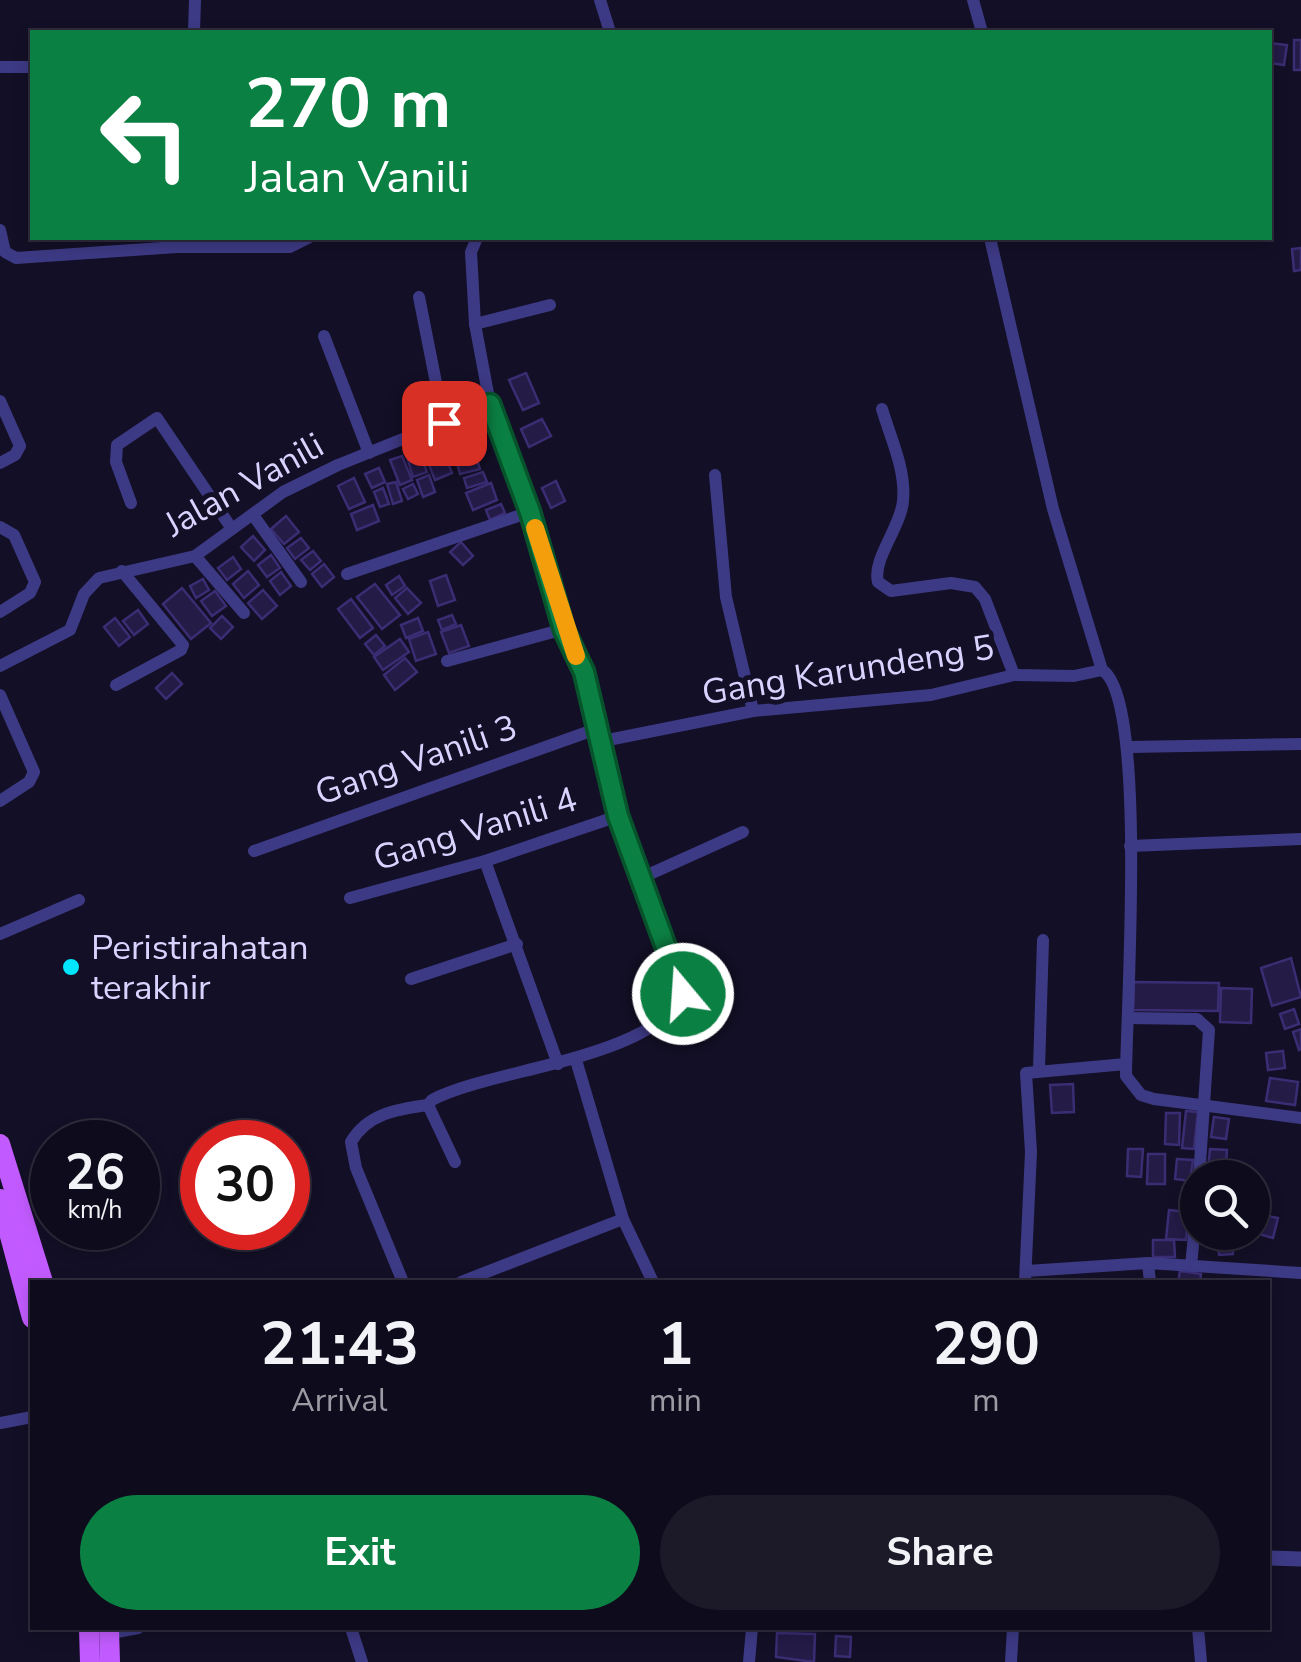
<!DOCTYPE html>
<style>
:root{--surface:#0e0b1c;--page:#1c1929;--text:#f1f3f6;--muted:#9b9ba3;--line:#2e2b3b;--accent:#0b8043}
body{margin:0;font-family:"Nunito Sans",sans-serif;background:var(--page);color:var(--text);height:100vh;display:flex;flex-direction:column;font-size:38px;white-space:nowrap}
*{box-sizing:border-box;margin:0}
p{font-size:32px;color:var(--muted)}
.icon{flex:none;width:55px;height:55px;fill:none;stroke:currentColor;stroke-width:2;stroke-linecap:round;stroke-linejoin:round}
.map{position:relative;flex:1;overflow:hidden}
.details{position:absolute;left:30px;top:1280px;width:1240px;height:350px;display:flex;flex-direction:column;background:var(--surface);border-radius:0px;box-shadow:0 5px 15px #0003,0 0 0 2px var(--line)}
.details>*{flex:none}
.guide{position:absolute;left:30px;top:30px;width:1242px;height:210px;border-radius:0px;box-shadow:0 5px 15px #0003,0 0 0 2px var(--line);background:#0b8043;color:#fff;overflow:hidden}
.controls{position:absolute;left:1180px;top:1160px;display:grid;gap:20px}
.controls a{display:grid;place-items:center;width:90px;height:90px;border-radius:50%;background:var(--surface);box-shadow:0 5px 15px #0003,0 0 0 2px var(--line);font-size:50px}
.speed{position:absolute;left:30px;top:1120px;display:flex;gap:20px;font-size:50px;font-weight:700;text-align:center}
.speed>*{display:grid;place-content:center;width:130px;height:130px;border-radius:50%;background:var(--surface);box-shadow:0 5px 15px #0003,0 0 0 2px var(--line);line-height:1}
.speed small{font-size:25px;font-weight:400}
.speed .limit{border:15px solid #d22;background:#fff;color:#111}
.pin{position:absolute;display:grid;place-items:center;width:85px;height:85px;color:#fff;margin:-42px;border-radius:20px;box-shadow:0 5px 15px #0006}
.me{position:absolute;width:110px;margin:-55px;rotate:342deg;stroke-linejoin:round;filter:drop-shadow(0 0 8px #0008)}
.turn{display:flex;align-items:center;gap:35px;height:210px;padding:0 50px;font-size:45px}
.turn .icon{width:130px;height:130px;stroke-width:2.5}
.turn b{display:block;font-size:70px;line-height:85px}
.eta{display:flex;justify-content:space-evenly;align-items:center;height:170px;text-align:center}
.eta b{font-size:60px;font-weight:700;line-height:70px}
.primary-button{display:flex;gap:20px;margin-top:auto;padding:20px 50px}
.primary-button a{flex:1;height:115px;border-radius:60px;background:var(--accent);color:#fff;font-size:40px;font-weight:700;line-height:115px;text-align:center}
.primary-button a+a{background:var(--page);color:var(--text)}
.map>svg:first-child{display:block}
</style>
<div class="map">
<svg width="1301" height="1662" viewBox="0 0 1301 1662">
<rect width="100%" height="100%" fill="#130f26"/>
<g fill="#241b47" stroke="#3b2d73" stroke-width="2.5">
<rect x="1294" y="40" width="7" height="30"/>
<path d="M1270,43L1287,45L1284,65L1270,63Z"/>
<path d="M1301,248V270L1294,271L1292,249Z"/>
<path d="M526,373L539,403L523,410L509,380Z"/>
<path d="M542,419L551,436L529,447L521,429Z"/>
<path d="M473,447L480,469L460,474L454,452Z"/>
<path d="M442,448L452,473L435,480L425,455Z"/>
<path d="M420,453L427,472L413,477L407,457Z"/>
<path d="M402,456L412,480L400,485L390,460Z"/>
<path d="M379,468L385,482L372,488L365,474Z"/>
<path d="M483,472L487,482L467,488L464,478Z"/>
<path d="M429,475L435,492L423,497L417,480Z"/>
<path d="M354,478L365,502L349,509L338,486Z"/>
<path d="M556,481L565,501L551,508L542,488Z"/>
<path d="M396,482L402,501L393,504L387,484Z"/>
<path d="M491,483L497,500L473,510L466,493Z"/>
<path d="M413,484L418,494L408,499L403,489Z"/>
<path d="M383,488L389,504L380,507L374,492Z"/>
<path d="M501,504L505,513L490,520L486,510Z"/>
<path d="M373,505L379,521L357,530L351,514Z"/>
<path d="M286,516L299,532L284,544L271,529Z"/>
<path d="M253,536L265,550L254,561L241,547Z"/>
<path d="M301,538L309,548L295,559L287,548Z"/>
<path d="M461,542L473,556L463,565L450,552Z"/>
<path d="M313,551L321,561L310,570L301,560Z"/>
<path d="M271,555L280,568L267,577L258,565Z"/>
<path d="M233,557L241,569L227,580L218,568Z"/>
<path d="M324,564L334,577L322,587L312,574Z"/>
<path d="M248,571L259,585L244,598L233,584Z"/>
<path d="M281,572L291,586L280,595L270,581Z"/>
<path d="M446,575L455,600L438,606L430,581Z"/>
<path d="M399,576L405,586L392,595L386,585Z"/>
<path d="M203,579L209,590L196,598L190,586Z"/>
<path d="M375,584L400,615L382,629L357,597Z"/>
<path d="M182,588L211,623L191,639L163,604Z"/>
<path d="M407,588L421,603L408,614L395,598Z"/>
<path d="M263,590L277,606L262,619L248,603Z"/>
<path d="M215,591L226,606L212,616L201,601Z"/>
<path d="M351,599L373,628L360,638L338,609Z"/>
<path d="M138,610L148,624L134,635L123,621Z"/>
<path d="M452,615L456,624L442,630L438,620Z"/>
<path d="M222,616L233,627L221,639L210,628Z"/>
<path d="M115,618L130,637L119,646L104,627Z"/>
<path d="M418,618L423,631L406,638L401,625Z"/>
<path d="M461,625L469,646L449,653L441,632Z"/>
<path d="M428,632L436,654L416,661L409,639Z"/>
<path d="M376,635L385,646L374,655L365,644Z"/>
<path d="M400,639L409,652L383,670L374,657Z"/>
<path d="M405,658L417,672L395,690L384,675Z"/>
<path d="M172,673L182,684L166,699L156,688Z"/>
<path d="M1291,958L1301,997L1272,1006L1261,968Z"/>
<path d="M1134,982L1219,983L1218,1011L1133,1010Z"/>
<path d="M1221,988L1252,989L1251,1023L1220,1022Z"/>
<path d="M1294,1009L1299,1024L1285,1029L1280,1014Z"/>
<path d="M1301,1029V1049L1299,1050L1293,1032Z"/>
<path d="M1283,1051L1285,1068L1268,1070L1266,1053Z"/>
<path d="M1270,1078L1298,1082L1295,1105L1266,1101Z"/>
<path d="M1073,1084L1074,1112L1052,1113L1050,1085Z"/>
<path d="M1186,1111L1198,1112L1194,1149L1182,1148Z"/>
<path d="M1166,1113H1180L1179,1145L1165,1144Z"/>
<path d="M1214,1117L1229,1119L1226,1139L1211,1137Z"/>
<path d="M1128,1149H1143L1141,1177L1127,1176Z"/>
<path d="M1210,1149L1227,1150L1225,1178H1207Z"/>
<path d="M1148,1154H1165V1184H1147Z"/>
<path d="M1177,1159L1193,1160L1190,1181L1175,1179Z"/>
<path d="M1169,1210L1189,1212L1186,1240L1166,1239Z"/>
<path d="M1263,1215L1278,1218L1273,1238L1259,1234Z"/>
<path d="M1232,1234L1233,1254L1219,1255L1218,1235Z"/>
<path d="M1153,1240H1174L1175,1257H1153Z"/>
<path d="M1180,1271L1201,1274L1200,1282H1178Z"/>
<path d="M777,1633L815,1634L814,1662L776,1657Z"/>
<path d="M836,1636L851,1637L850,1657L835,1656Z"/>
</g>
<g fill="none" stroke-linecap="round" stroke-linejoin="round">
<g stroke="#3d3a85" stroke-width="12">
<path d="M600,0L610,32"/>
<path d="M973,0L982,32"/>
<path d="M194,32L195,0"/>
<path d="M0,67H32"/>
<path d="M0,230L5,252L16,258L177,247H290L308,238"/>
<path d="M990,238L1053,509L1102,670C1148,696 1126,1014 1126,1076L1141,1095L1154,1099L1301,1118"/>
<path d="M419,297L444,423"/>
<path d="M475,324L550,305"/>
<path d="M324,336L369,453"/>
<path d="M0,401L20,446L15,455L0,463"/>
<path d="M882,409C891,439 906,470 903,501C901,527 872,559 878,582L891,591L951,583L975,587L985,599L1014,675"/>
<path d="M715,475L726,597L753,711"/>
<path d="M131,503L116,462L117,445L157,418L232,529"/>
<path d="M253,515L301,582"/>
<path d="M0,527L14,535L35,582L30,593L0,612"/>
<path d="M195,556L244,613"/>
<path d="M347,574L530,512"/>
<path d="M447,661L564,629"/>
<path d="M0,666L70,630L84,594L99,578L195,556L283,492L338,465L490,404"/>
<path d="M116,685L181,650L183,645L122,571"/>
<path d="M0,695L34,772L29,782L0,801"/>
<path d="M603,741L753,711L931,695L1014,675L1074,676L1102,670"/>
<path d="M1130,747L1301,744"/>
<path d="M1130,846L1301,839"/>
<path d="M254,851L599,728"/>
<path d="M485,861L558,1064"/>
<path d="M641,878L743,832"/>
<path d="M350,898L485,861L618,816"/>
<path d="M0,934L79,900"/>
<path d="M411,979L517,944"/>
<path d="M1128,1018L1197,1019L1209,1030L1199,1178"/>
<path d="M576,1060L623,1219L653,1282"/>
<path d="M1039,1069L1043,940"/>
<path d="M455,1162L428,1105L432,1100C493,1068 649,1060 683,995L618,816L583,672L564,629L530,512L490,404L475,324L471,252L477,238"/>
<path d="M1148,1263L1150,1282"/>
<path d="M1191,1266L1198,1194"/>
<path d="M1027,1271L1148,1263L1301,1273"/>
<path d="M403,1282L356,1168L351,1142C367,1114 397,1109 428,1105"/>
<path d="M461,1282L623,1219"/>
<path d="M1025,1282L1031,1152L1026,1073L1126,1064"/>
<path d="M0,1423L32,1417"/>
<path d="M351,1628L362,1662"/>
<path d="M1198,1628L1201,1662"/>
<path d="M106,1634L138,1628"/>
<path d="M749,1662L752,1628"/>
<path d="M1011,1662L1013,1628"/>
</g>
<path stroke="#3d3a85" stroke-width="15" d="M1268,1558L1301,1559"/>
<g stroke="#c25bff" stroke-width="20">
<path d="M0,1144L43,1282"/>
<path d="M0,1199L32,1318"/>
<path d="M89,1628L90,1662"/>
<path d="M109,1628L110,1662"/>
</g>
</g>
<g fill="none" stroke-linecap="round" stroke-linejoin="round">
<defs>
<path id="route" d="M444,423L490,404L530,512L564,630L584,672L618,816L683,994"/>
</defs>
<use href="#route" stroke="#07532c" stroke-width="25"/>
<use href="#route" stroke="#0b8043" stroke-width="18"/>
<path stroke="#f59e0b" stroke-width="18" d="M535,528L576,656"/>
</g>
<circle fill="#00e5ff" stroke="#130f26" stroke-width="4" cx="71" cy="967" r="10"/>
<g text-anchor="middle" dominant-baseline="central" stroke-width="10" stroke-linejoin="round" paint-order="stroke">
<g font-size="35" fill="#d9d4ff" stroke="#130f26">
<text transform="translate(244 485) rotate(-29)">Jalan Vanili</text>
<text transform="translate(848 670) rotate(-9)">Gang Karundeng 5</text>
<text transform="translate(416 760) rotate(-19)">Gang Vanili 3</text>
<text transform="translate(475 829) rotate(-17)">Gang Vanili 4</text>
</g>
<g font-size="35" fill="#d9d4ff" stroke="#130f26" text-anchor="start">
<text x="91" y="947">Peristirahatan<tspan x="91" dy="40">terakhir</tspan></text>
</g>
</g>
</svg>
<div class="controls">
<a><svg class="icon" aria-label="search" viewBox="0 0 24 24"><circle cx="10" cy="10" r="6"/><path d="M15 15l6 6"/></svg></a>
</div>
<div class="speed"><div>26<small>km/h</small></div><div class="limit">30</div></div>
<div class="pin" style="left:444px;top:423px;background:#d93025"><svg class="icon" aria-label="arrive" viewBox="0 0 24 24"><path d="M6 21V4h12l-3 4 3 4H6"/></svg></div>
<svg class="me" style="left:683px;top:994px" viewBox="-20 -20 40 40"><circle r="17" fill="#0b8043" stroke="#fff" stroke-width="3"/><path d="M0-11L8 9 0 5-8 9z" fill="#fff"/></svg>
<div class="guide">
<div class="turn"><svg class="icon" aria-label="left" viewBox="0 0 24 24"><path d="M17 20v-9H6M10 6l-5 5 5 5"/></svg><div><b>270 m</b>Jalan Vanili</div></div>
</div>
<section class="details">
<div class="eta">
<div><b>21:43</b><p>Arrival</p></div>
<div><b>1</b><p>min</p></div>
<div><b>290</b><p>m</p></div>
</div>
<div class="primary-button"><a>Exit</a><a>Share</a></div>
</section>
</div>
